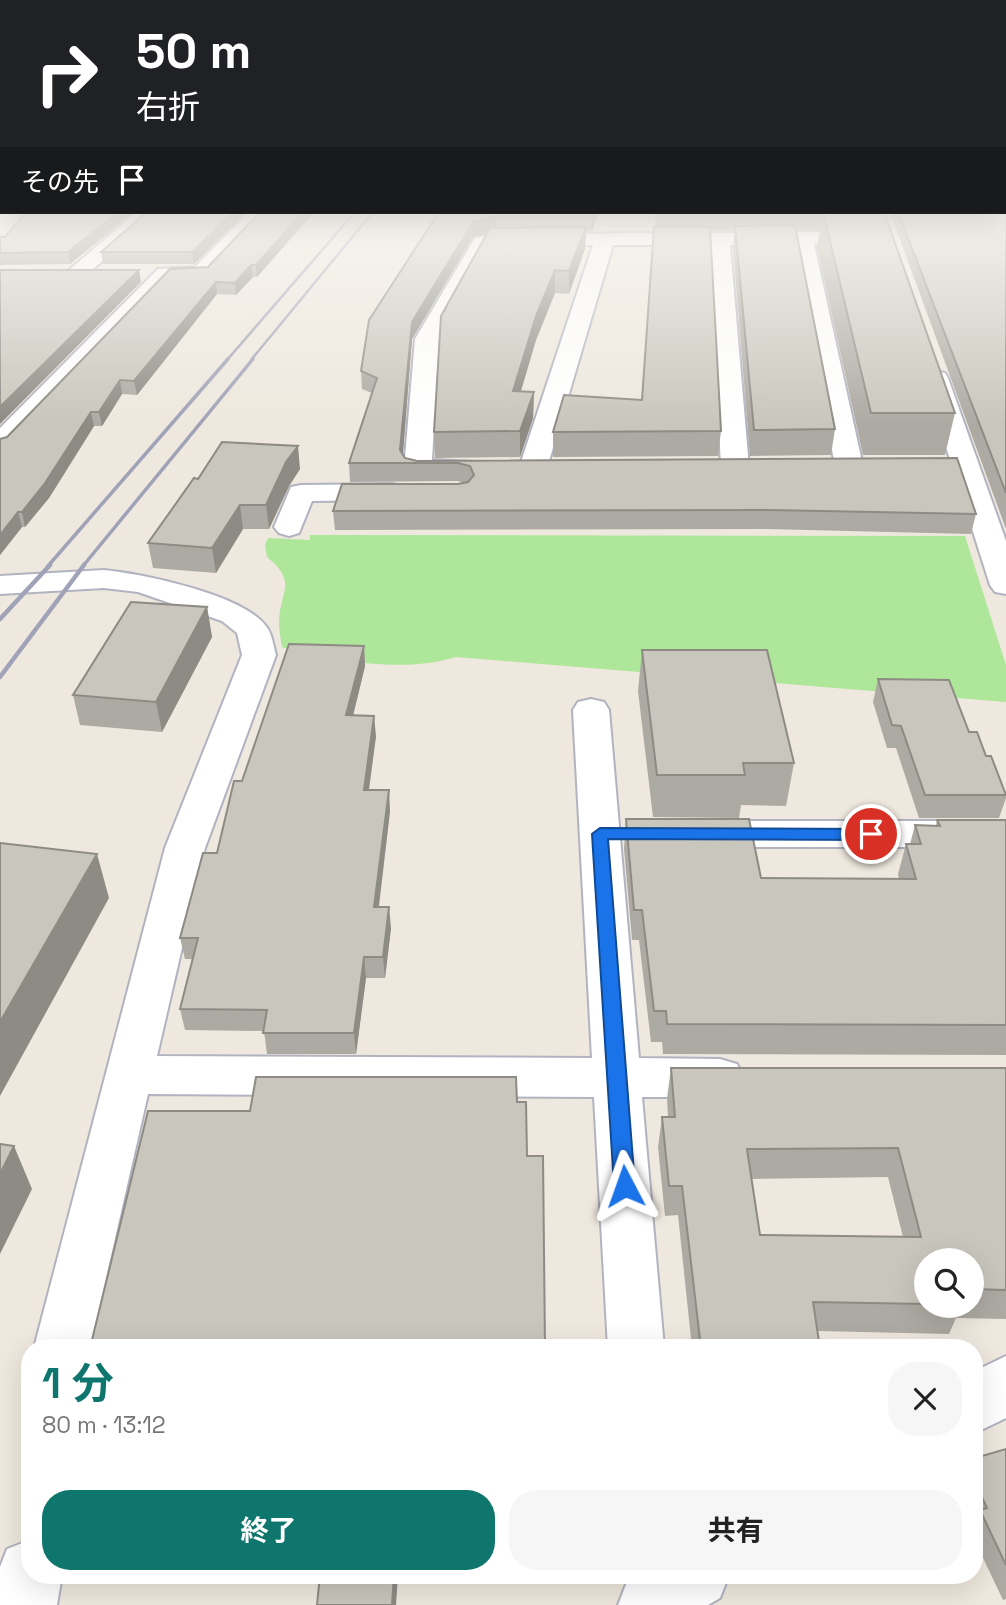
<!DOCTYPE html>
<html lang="ja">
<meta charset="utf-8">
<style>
:root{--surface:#fff;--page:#f6f6f6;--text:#222;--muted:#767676;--accent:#0f766e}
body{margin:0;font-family:"Space Grotesk","Noto Sans JP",sans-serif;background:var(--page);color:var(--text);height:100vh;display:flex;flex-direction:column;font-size:26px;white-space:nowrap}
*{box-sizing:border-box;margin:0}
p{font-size:23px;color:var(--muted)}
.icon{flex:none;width:38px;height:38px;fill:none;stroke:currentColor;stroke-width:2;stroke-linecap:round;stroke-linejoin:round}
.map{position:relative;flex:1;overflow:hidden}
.side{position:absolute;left:21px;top:1339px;width:962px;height:245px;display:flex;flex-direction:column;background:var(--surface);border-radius:28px;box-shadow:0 7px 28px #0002}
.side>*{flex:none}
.top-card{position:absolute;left:0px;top:0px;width:1006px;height:214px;box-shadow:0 7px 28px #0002;background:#202124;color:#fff;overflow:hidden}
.fabs{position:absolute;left:914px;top:1248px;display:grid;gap:14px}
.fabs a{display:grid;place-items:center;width:70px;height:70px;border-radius:50%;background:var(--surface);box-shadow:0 7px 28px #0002;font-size:35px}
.pin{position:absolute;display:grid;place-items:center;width:60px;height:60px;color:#fff;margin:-30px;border:4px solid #fff;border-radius:50%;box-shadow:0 2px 7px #0007}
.me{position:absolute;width:77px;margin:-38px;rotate:356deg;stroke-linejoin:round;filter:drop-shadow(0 0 5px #0008)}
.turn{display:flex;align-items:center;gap:24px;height:147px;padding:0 21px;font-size:32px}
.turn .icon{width:91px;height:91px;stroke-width:2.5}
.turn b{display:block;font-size:49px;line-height:60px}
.then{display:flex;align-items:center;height:66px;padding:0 21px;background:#0003;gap:14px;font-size:26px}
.round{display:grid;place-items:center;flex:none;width:74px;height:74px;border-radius:28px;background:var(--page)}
.summary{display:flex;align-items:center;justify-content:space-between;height:119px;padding:0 21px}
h1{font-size:42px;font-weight:700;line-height:52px;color:var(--accent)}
.button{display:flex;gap:14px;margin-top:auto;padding:14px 21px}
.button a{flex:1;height:80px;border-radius:28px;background:var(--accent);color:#fff;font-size:28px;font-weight:700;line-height:80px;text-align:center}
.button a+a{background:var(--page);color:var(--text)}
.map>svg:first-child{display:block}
</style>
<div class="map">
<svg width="1006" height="1605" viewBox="0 0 1006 1605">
<rect width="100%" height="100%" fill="#eee8de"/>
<path fill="#aee69a" d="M310,535L965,536L1006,665V702L456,657C428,666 394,666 365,663V656L291,650L282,647C281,639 279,631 279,624C279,591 299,583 267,557L265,545L268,538L310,540Z"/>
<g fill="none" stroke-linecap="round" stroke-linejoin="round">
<defs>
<g id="minor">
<path d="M137,212H158L83,278H69L65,274L69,270Z"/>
<path d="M249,212H269L208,277L171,279L9,449L0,451V428L158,269L195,267Z"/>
<path d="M870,232L877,234L880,238L877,242L814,244L863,466L859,472L849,474L839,472L835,466L794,244L730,245L749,467L745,473L735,475L725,473L721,467L710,245H613L547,468L543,474L533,476L523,474L519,468L593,245L489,247L439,339L432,460L473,462L477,468L473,474C453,479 428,480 408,475L404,469L415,339L475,238L497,234Z"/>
<path d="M936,371L945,373L948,378L1006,541V594L995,592L990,585L924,378L927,373Z"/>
<path d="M392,484L402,486L406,492L402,498L392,500L312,501L299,533L289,536L279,533L274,527L291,487L301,485Z"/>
<path d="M104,570C143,574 241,594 265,625C272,632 273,645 276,655L205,848L157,1056L592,1058L573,710L578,702L591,699L604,702L609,710L639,1058L720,1059L737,1064L744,1078L737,1092L720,1097H642L664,1348H608L594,1097L148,1094L90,1348H34L165,848L242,655L237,633L222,621L138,592L104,588L0,594V576Z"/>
<path d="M700,821H1006V847H700L686,843L680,834L686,825Z"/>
<path d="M1006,1356V1418L975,1433V1371Z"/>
<path d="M30,1540V1575H62L57,1605H0V1567L7,1549Z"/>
<path d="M638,1575H729L720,1598L708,1605H618L627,1582Z"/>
</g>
</defs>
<use href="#minor" stroke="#b2b3c0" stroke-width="4"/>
<use href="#minor" fill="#fff" fill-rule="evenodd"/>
<g stroke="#a0a2b7" stroke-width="2.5">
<path d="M227,360L355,212"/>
<path d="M251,360L373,212"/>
</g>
<g stroke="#a0a2b7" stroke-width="3.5">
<path d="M48,566L228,359"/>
<path d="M83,566L253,359"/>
</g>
<g stroke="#a0a2b7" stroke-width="4.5">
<path d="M0,619L50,565"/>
<path d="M0,677L84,565"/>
</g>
</g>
<g fill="#adaaa3" fill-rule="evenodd">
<path d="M1006,199V529L890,212H1004Z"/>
<path d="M134,212L70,264L0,265V237H5Z"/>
<path d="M147,212H246L194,264H103L101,252Z"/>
<path d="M260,212H314L257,277H253L236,295L217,294L137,395L122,394L102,426H94L49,498L25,527H22L0,555V439L7,437L208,267Z"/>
<path d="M439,212H599L592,231H586L585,249L569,294L555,293L536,340L521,391L534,392L533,418L520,457L435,458L434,432L487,234L473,237L412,339L403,454L405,458L417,461L957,458L976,514L971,534L767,529L335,530L333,511L463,483L458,481L350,482L349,463L372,393L362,389L361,371Z"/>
<path d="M656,212H884L955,413L945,455H863L817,247L820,230H796L835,429L831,455L750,456L733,248L735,230H710L721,431L718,456L553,457V432L642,400Z"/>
<path d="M300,469L289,486L269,529H243L216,573L153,568L148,543L198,479Z"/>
<path d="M207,607L212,637L162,732L80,725L73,695Z"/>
<path d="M364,646L365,666L353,716L376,736L369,790L390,811L379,907L391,928L385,978H366L356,1054H267L264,1031L185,1030L180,1009L193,959H185L180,938L217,853L242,781Z"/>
<path d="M642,650L794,763L786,806L741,805L739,818L653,817L638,691Z"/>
<path d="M878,679L969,732L986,756L1006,793V798L999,818H919L896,748H887L873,702Z"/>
<path d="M626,819L761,878L899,879L898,874L906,844H910L915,825H936L937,820H1006V1055L663,1054L662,1042H651L639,940H632L624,849Z"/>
<path d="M671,1068L1006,1069V1319L956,1318L949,1334L818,1331L820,1348H692L678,1215L665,1216L658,1147L662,1117H668L667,1098ZM888,1177L903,1237L760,1235L751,1179ZM926,1260H971V1306H926Z"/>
<path d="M1006,1449V1599L1003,1600L975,1541V1458Z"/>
<path d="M420,1575H482V1576Z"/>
</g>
<g fill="#8d8b84">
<path d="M118,212H134L70,264L68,252Z"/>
<path d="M233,212H246L194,264L192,252Z"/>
<path d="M303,212H314L257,277L256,265Z"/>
<path d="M594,212H599L592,231V216Z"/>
<path d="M497,216V231L473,237L412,339L402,463L400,450L412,322L473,222Z"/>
<path d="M586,227L585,249L569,294V271Z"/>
<path d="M251,265L253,277L236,295L235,283Z"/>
<path d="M139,270L141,282L0,424V407Z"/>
<path d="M555,270V293L536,340L513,417V391L536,316Z"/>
<path d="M216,282L217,294L137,395L134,381Z"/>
<path d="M120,380L122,394L102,426L99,412Z"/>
<path d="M534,392L533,418L520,457V431Z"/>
<path d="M91,412L94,426L49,498L25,527L22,512Z"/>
<path d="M298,446L300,469L289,486L269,529L266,505L286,462Z"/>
<path d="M240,505L243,529L216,573L212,548Z"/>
<path d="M18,512L22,527L0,555V535Z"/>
<path d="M207,607L212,637L162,732L156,702Z"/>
<path d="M364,646L365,666L348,736L346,715Z"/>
<path d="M374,716L376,736L366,810L364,790Z"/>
<path d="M389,790L390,811L376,928L374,907Z"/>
<path d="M97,854L109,898L0,1096V1022Z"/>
<path d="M389,907L391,928L385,978L383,957Z"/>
<path d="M364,957L366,978L356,1054L354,1033Z"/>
<path d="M14,1146L32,1189L0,1254V1174Z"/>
<path d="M394,1575H398L396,1605H392Z"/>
</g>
<g fill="#c9c6bd" stroke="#8d8b84" stroke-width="2" fill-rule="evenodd">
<path d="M1004,199H1006V493L898,212H1004Z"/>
<path d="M26,212H118L68,252L0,253V237H5Z"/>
<path d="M147,212H233L192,252H101Z"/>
<path d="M260,212H303L256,265H251L235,283L216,282L134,381L120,380L99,412H91L45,483L22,512H18L0,535V439L7,437L170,269L208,267Z"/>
<path d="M439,212H594L592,216H497L473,222L412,322L400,450L405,458L417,461L957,458L976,514L770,510L333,511L342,484H458L468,482L474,475L470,466L458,463H349L377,378L361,371L369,320Z"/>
<rect x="656" y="212" width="167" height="2"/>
<path d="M823,212H884L955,413H871Z"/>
<path d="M795,225L835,429L754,430L735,226Z"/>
<path d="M586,227L569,271L555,270L536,316L513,391L534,392L520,431L434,432L441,316L490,228Z"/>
<path d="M654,227H710L721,431L553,432L564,395L642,400Z"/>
<path d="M0,270H139L0,407Z"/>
<path d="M222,442L298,446L286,462L266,505H240L212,548L148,543L194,478L198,479Z"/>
<path d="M131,602L207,607L156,702L73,695Z"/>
<path d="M289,644L364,646L346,715L374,716L364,790H389L374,907H389L383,957H364L354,1033H263L267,1010L180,1009L198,938H180L203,853H217L234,781H242Z"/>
<path d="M642,650H767L794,763H743L745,775H657Z"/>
<path d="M878,679L949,680L969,732H977L986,756H991L1006,795H925L901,726L892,725Z"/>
<path d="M626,819H749L761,878L916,879L906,844H921L915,825L940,826L937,820H1006V1025L667,1024L666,1011H654L642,910H634Z"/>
<path d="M0,843L97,854L0,1022Z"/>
<path d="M671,1068H1006V1290L971,1289V1260H926V1304L813,1302L820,1348H701L682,1186H669L662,1117H675ZM898,1148L921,1237L760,1235L747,1149Z"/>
<path d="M256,1077H516L517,1102H526L527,1156H543L545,1348H90L148,1111H250Z"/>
<path d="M0,1144L14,1146L0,1174Z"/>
<path d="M1006,1449V1565L980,1510L987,1508L975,1482V1458Z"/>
<path d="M320,1575H394L392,1605H317Z"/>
</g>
<linearGradient id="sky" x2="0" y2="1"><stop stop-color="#77bbec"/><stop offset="0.47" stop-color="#f7f5f0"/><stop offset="1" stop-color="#f7f5f0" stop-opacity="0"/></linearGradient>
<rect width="1006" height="424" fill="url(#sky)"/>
<path fill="#1a73e8" stroke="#114b97" stroke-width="2" d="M600,828L871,829L879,834L871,840L608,839L635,1186L632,1192L625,1195L617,1192L614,1186L592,834Z"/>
</svg>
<div class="fabs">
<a><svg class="icon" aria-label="search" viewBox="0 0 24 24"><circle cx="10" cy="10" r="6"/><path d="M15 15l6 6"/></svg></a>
</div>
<div class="pin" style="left:871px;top:834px;background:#d93025"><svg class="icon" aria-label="arrive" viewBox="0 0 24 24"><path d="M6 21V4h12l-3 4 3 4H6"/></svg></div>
<svg class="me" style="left:625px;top:1186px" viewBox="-20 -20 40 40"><path d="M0-17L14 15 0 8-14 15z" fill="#1a73e8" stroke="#fff" stroke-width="4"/></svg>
<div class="top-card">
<div class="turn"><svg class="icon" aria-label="right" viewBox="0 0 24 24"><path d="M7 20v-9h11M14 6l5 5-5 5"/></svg><div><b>50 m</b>右折</div></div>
<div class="then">その先<svg class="icon" aria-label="arrive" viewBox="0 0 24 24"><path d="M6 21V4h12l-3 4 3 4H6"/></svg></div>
</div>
<section class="side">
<div class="summary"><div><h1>1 分</h1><p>80 m · 13:12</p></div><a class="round"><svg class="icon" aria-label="close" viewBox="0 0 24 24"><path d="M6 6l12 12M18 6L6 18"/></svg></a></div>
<div class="button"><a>終了</a><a>共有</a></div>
</section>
</div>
